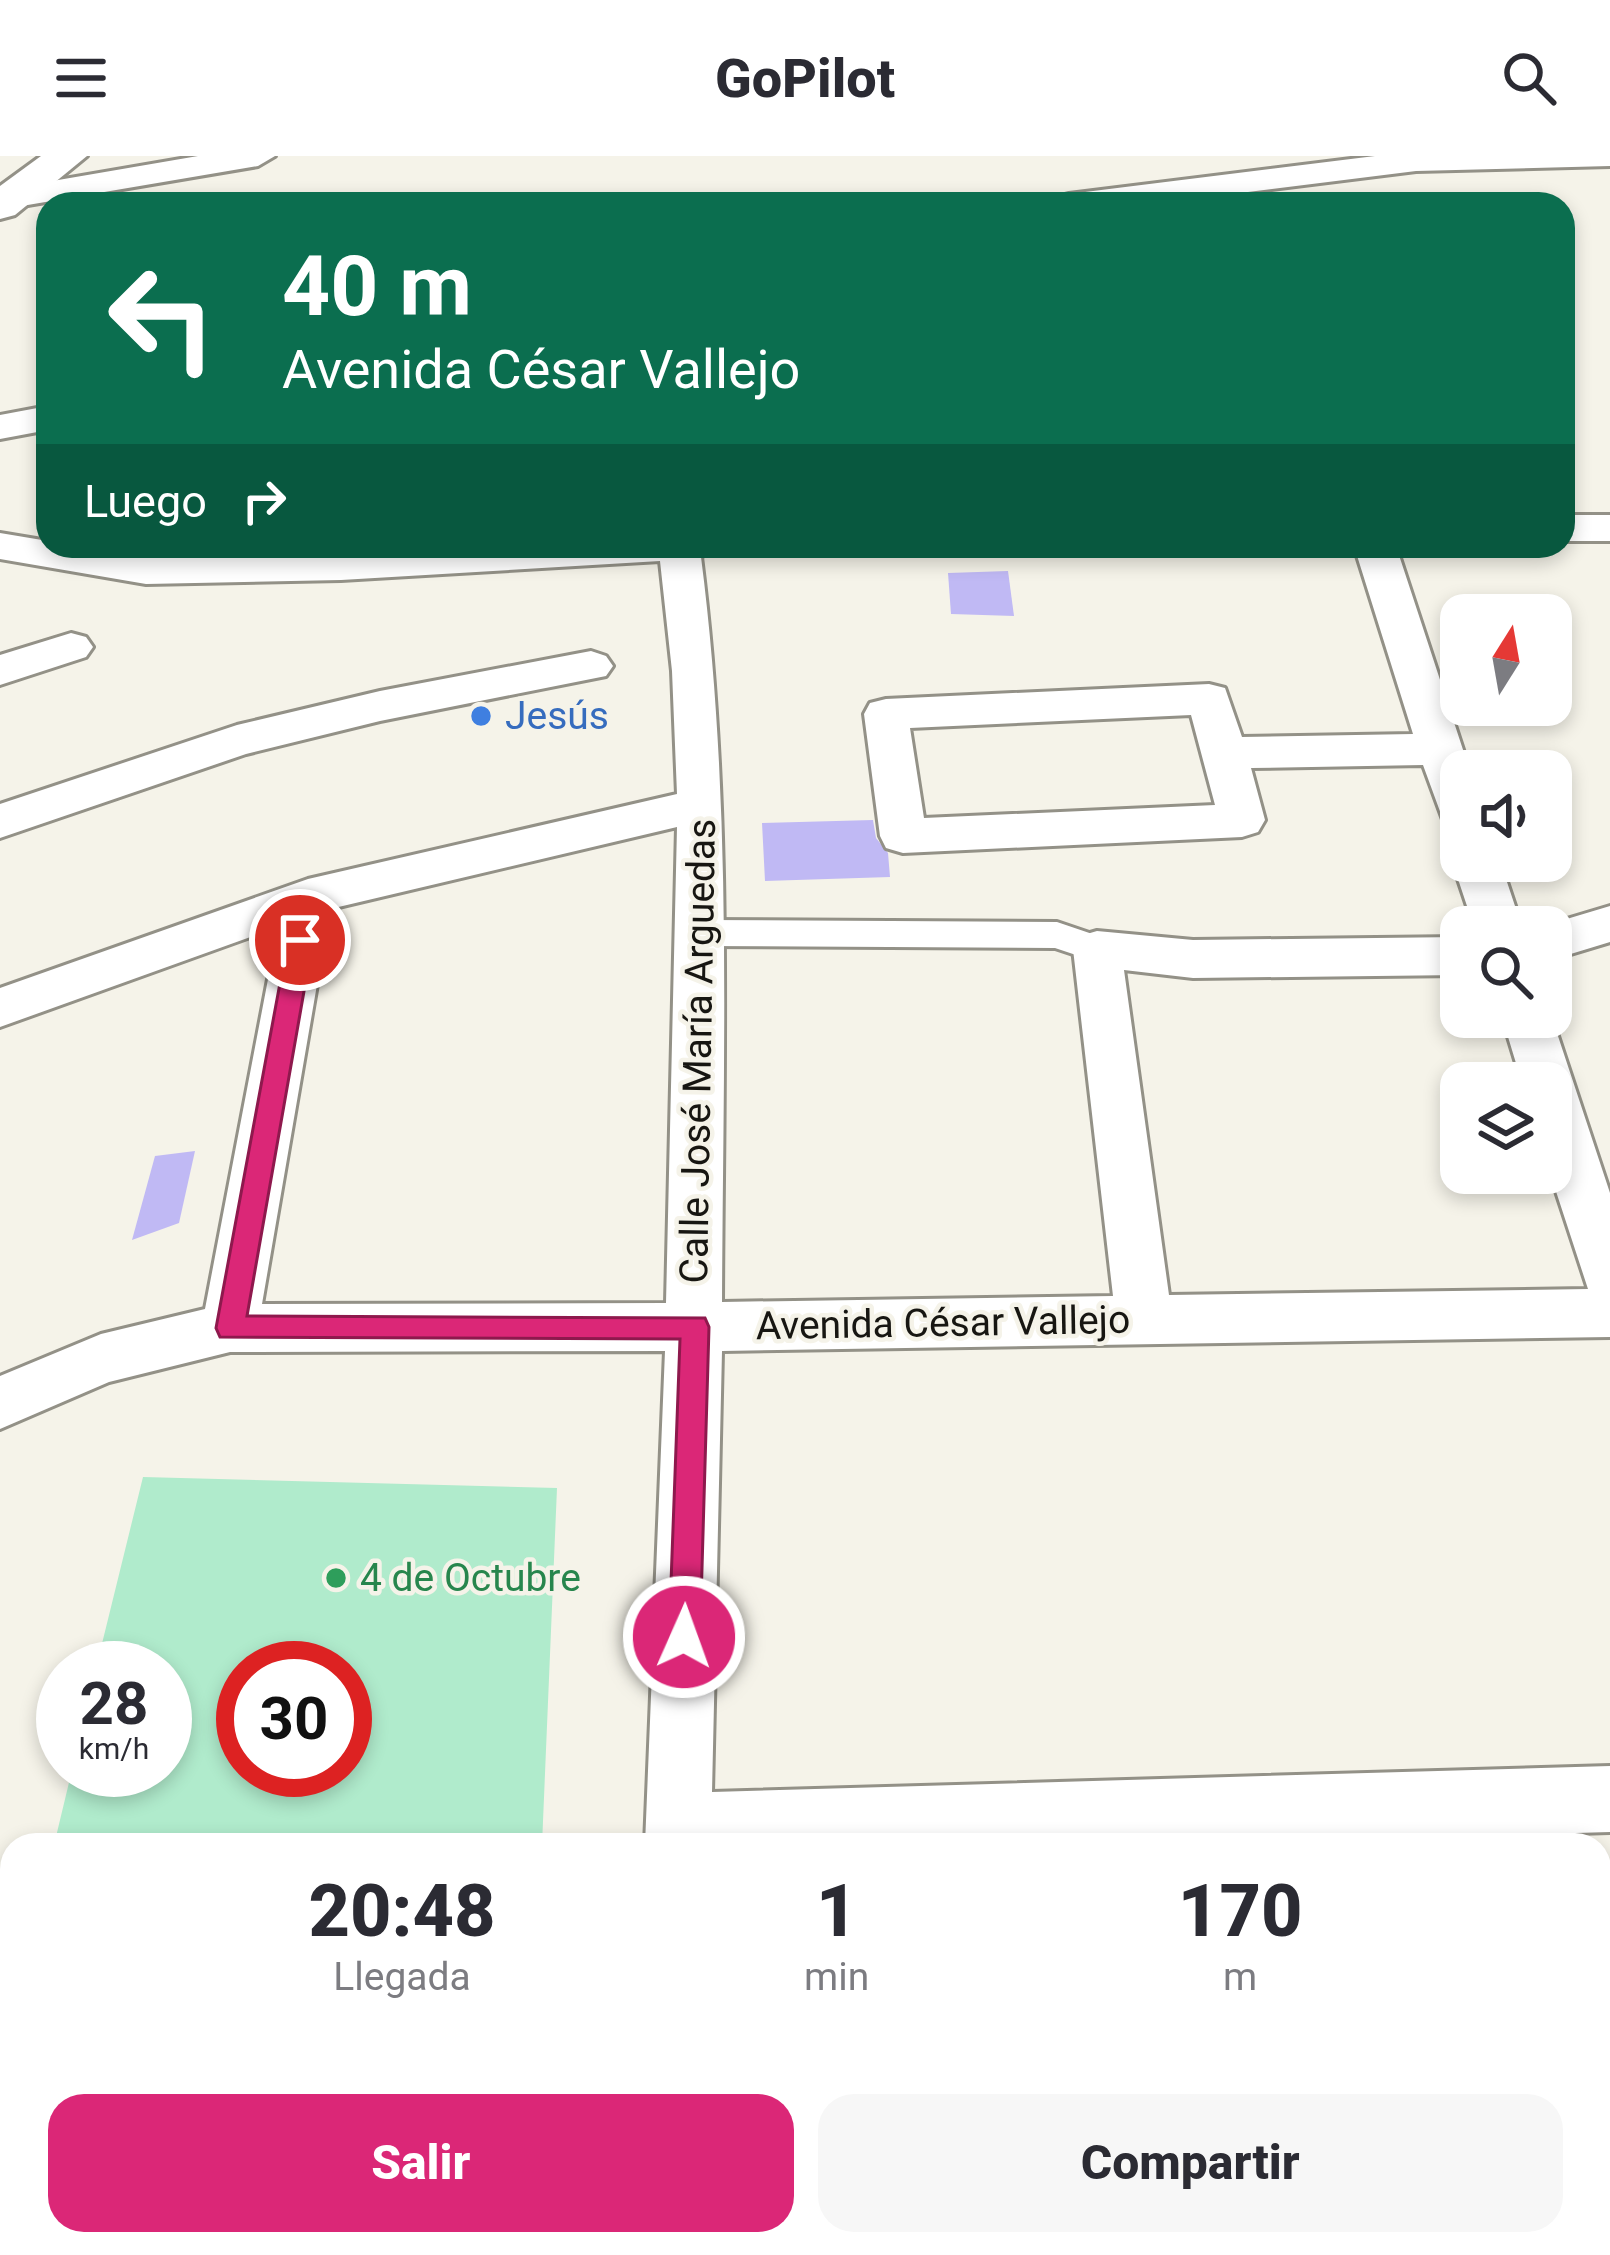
<!DOCTYPE html>
<html lang="es">
<meta charset="utf-8">
<style>
:root{--surface:#fff;--page:#f7f7f7;--text:#2b2b33;--muted:#7c7c81;--accent:#db2777}
body{margin:0;font-family:Roboto,sans-serif;background:var(--page);color:var(--text);height:100vh;display:flex;flex-direction:column;font-size:45px;white-space:nowrap}
*{box-sizing:border-box;margin:0}
p{font-size:39px;color:var(--muted)}
.icon{flex:none;width:66px;height:66px;fill:none;stroke:currentColor;stroke-width:2;stroke-linecap:round;stroke-linejoin:round}
.map{position:relative;flex:1;overflow:hidden}
.drawer{position:absolute;left:0px;top:1677px;width:1611px;height:423px;display:flex;flex-direction:column;background:var(--surface);border-radius:36px 36px 0 0;box-shadow:0 6px 18px #0003}
.drawer>*{flex:none}
.top-card{position:absolute;left:36px;top:36px;width:1539px;height:366px;border-radius:36px;box-shadow:0 6px 18px #0003;background:#0b6e4f;color:#fff;overflow:hidden}
.needle{width:78px;rotate:11deg}
.controls{position:absolute;left:1440px;top:438px;display:grid;gap:24px}
.controls a{display:grid;place-items:center;width:132px;height:132px;border-radius:24px;background:var(--surface);box-shadow:0 6px 18px #0003;font-size:60px}
.speed{position:absolute;left:36px;top:1485px;display:flex;gap:24px;font-size:60px;font-weight:700;text-align:center}
.speed>*{display:grid;place-content:center;width:156px;height:156px;border-radius:50%;background:var(--surface);box-shadow:0 6px 18px #0003;line-height:1}
.speed small{font-size:30px;font-weight:400}
.speed .limit{border:18px solid #d22;background:#fff;color:#111}
.pin{position:absolute;display:grid;place-items:center;width:102px;height:102px;color:#fff;margin:-51px;border:6px solid #fff;border-radius:50%;box-shadow:0 3px 12px #0007}
.me{position:absolute;width:132px;margin:-66px;rotate:2deg;stroke-linejoin:round;filter:drop-shadow(0 0 9px #0008)}
.turn{display:flex;align-items:center;gap:42px;height:252px;padding:0 48px;font-size:54px}
.turn .icon{width:156px;height:156px;stroke-width:2.5}
.turn b{display:block;font-size:84px;line-height:102px}
.then{display:flex;align-items:center;height:114px;padding:0 48px;background:#0003;gap:24px;font-size:45px}
.eta{display:flex;justify-content:space-evenly;align-items:center;height:204px;text-align:center}
.eta b{font-size:72px;font-weight:800;line-height:84px}
.button{display:flex;gap:24px;margin-top:auto;padding:24px 48px}
.button a{flex:1;height:138px;border-radius:36px;background:var(--accent);color:#fff;font-size:48px;font-weight:800;line-height:138px;text-align:center}
.button a+a{background:var(--page);color:var(--text)}
header{display:flex;justify-content:space-between;align-items:center;height:156px;padding:0 48px;background:var(--surface);font-size:54px;font-weight:800}
.map>svg:first-child{display:block}
</style>
<header><svg class="icon" aria-label="menu" viewBox="0 0 24 24"><path d="M4 6h16M4 12h16M4 18h16"/></svg>GoPilot<svg class="icon" aria-label="search" viewBox="0 0 24 24"><circle cx="10" cy="10" r="6"/><path d="M15 15l6 6"/></svg></header>
<div class="map">
<svg width="1610" height="2099" viewBox="0 0 1610 2099">
<rect width="100%" height="100%" fill="#f5f3e9"/>
<path fill="#f5e2f2" d="M734,2088H1575L1577,2099H734Z"/>
<g fill="#b0ebcc" fill-rule="evenodd">
<path d="M143,1321L557,1332L542,1689H54L72,1614H165V1512H96ZM243,1512H345V1614H243Z"/>
<path d="M12,1862V2088H525L524,2099H0V1912Z"/>
</g>
<g fill="#c0b9f4">
<path d="M1008,415L1014,460L951,458L948,417Z"/>
<path d="M873,664L876,682L888,697L890,721L765,725L762,667Z"/>
<path d="M195,995L179,1067L132,1084L155,1000Z"/>
</g>
<g fill="none" stroke-linecap="round" stroke-linejoin="round">
<defs>
<path id="pedestrian" d="M701,764L1057,766L1110,784L1115,793L1110,802L1097,806L1055,792L701,790L689,786L683,777L689,768Z"/>
<g id="minor">
<path d="M198,0H275L258,10L10,52L0,50V34Z"/>
<path d="M1375,0H1610V10L1416,15L1152,48H1052L1057,41L1069,38Z"/>
<path d="M48,250V274L0,283V259Z"/>
<rect x="1563" y="359" width="47" height="26"/>
<path d="M0,377L48,385V390L146,402L473,390H716L701,401C733,649 723,897 722,1146L1113,1140L1073,793L1080,780L1097,775L1193,784L1461,781V819L1193,822L1124,814L1169,1139L1588,1133L1550,1017L1551,927H1522L1502,861L1551,859L1610,1037V1181L722,1195L712,1636L1610,1610V1676L1159,1689H645L665,1195L230,1196L109,1226L0,1273V1220L101,1178L205,1153L278,771L0,871V832L308,723L677,638L672,515L660,405L341,424L146,428L0,403ZM677,671L666,1147L262,1148L330,753Z"/>
<path d="M1354,390H1396L1470,615H1461V673L1445,669L1423,609L1251,612L1265,664L1258,676L1242,681L903,697L886,692L880,680L864,558L870,547L886,543L1209,528L1225,532L1242,581L1413,578ZM1191,559L1215,649L924,662L910,572Z"/>
<path d="M71,477L86,481L93,491L86,501L0,529V499Z"/>
<path d="M591,495L606,500L613,510L606,520L380,565L246,598L0,682V648L237,569L380,535Z"/>
<path d="M1461,692V705H1500L1522,771H1474L1452,705Z"/>
<path d="M1610,750V786L1551,804V771H1540Z"/>
<path d="M631,2088H705L704,2099H630Z"/>
</g>
<path id="primary" d="M41,0H87L15,59L0,63V30Z"/>
</defs>
<use href="#pedestrian" stroke="#939187" stroke-width="6"/>
<use href="#minor" stroke="#939187" stroke-width="6"/>
<use href="#primary" stroke="#939187" stroke-width="6"/>
<use href="#pedestrian" fill="#fff" fill-rule="evenodd"/>
<use href="#minor" fill="#fff" fill-rule="evenodd"/>
<use href="#primary" fill="#fff" fill-rule="evenodd"/>
</g>
<path fill="#db2777" stroke="#8e194d" stroke-width="3" d="M300,775L313,784L247,1160L705,1162L709,1171L700,1481L695,1491L684,1496L673,1491L669,1481L680,1183L220,1181L216,1172L288,784Z"/>
<circle fill="#3f7fe0" stroke="#f5f3e9" stroke-width="4.5" cx="481" cy="560" r="12"/>
<circle fill="#2e9e5b" stroke="#f5f3e9" stroke-width="4.5" cx="336" cy="1422" r="12"/>
<g text-anchor="middle" dominant-baseline="central" stroke-width="9" stroke-linejoin="round" paint-order="stroke">
<g font-size="39" fill="#366cbe" stroke="#f5f3e9" text-anchor="start">
<text x="505" y="560">Jesús</text>
</g>
<g font-size="39" fill="#171612" stroke="#f5f3e9">
<text transform="translate(698 895) rotate(-89)">Calle José María Arguedas</text>
<text transform="translate(943 1167) rotate(-1)">Avenida César Vallejo</text>
</g>
<g font-size="39" fill="#27864d" stroke="#f5f3e9" text-anchor="start">
<text x="360" y="1422">4 de Octubre</text>
</g>
</g>
</svg>
<div class="controls">
<a><svg class="needle" viewBox="-14 -14 28 28"><path d="M0-13l5 13h-10z" fill="#e53935"/><path d="M0 13l5-13h-10z" fill="#7c7c81"/></svg></a>
<a><svg class="icon" aria-label="sound" viewBox="0 0 24 24"><path d="M4 9h4l5-4v14l-5-4H4zM17 9q2 3 0 6"/></svg></a>
<a><svg class="icon" aria-label="search" viewBox="0 0 24 24"><circle cx="10" cy="10" r="6"/><path d="M15 15l6 6"/></svg></a>
<a><svg class="icon" aria-label="layers" viewBox="0 0 24 24"><path d="M12 4l9 5-9 5-9-5zM3 14l9 5 9-5"/></svg></a>
</div>
<div class="speed"><div>28<small>km/h</small></div><div class="limit">30</div></div>
<div class="pin" style="left:300px;top:784px;background:#d93025"><svg class="icon" aria-label="arrive" viewBox="0 0 24 24"><path d="M6 21V4h12l-3 4 3 4H6"/></svg></div>
<svg class="me" style="left:684px;top:1481px" viewBox="-20 -20 40 40"><circle r="17" fill="#db2777" stroke="#fff" stroke-width="3"/><path d="M0-11L8 9 0 5-8 9z" fill="#fff"/></svg>
<div class="top-card">
<div class="turn"><svg class="icon" aria-label="left" viewBox="0 0 24 24"><path d="M17 20v-9H6M10 6l-5 5 5 5"/></svg><div><b>40 m</b>Avenida César Vallejo</div></div>
<div class="then">Luego<svg class="icon" aria-label="right" viewBox="0 0 24 24"><path d="M7 20v-9h11M14 6l5 5-5 5"/></svg></div>
</div>
<section class="drawer">
<div class="eta">
<div><b>20:48</b><p>Llegada</p></div>
<div><b>1</b><p>min</p></div>
<div><b>170</b><p>m</p></div>
</div>
<div class="button"><a>Salir</a><a>Compartir</a></div>
</section>
</div>
